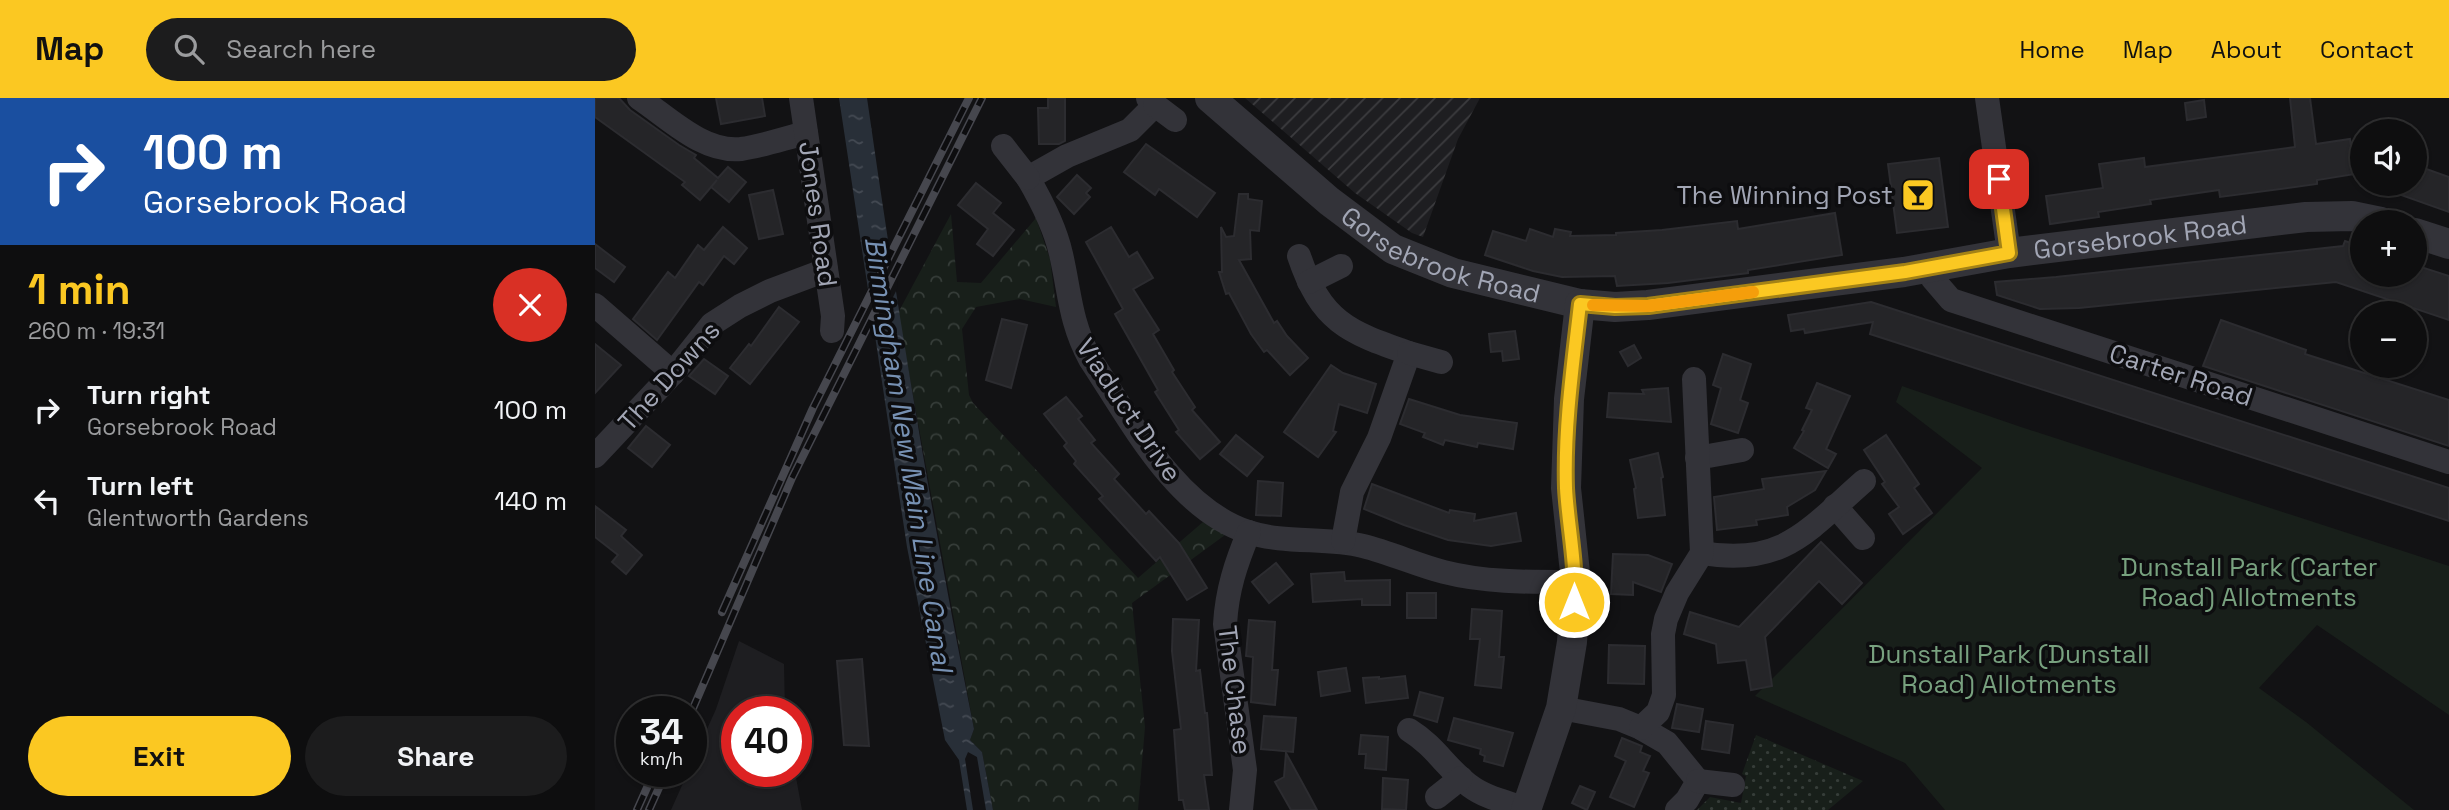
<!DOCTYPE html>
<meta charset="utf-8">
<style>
:root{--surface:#0e0e0f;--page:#1c1c1d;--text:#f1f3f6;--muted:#9b9c9e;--line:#2e2e2f;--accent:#fbc822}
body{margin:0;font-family:"Space Grotesk",sans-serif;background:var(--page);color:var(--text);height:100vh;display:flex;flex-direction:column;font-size:26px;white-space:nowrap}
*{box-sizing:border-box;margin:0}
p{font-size:23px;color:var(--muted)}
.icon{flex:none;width:38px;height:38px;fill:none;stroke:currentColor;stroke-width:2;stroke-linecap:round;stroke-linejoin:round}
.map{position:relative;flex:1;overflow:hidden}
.drawer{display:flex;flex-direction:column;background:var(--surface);width:595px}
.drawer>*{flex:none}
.hud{background:#1a4fa0;color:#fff;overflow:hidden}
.tools{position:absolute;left:1755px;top:21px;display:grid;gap:14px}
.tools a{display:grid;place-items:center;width:77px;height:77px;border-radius:50%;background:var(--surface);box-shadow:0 2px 5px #0004,0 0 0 2px var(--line);font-size:35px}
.speed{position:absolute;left:21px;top:598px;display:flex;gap:14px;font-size:35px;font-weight:700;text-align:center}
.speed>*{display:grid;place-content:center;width:91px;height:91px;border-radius:50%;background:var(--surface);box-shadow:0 2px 5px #0004,0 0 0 2px var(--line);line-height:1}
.speed small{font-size:18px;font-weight:400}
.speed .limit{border:10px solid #d22;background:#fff;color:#111}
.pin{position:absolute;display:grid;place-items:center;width:60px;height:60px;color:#fff;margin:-30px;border-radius:14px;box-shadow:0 4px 10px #0006}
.me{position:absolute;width:77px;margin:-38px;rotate:0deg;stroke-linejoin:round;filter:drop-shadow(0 0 5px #0008)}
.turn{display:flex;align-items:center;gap:24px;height:147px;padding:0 28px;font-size:32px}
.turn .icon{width:91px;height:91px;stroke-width:2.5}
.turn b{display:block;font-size:49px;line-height:60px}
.round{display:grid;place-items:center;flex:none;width:74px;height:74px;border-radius:37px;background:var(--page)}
.summary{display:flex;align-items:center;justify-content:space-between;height:119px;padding:0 28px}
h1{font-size:42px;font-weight:700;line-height:52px;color:var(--accent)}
.cta{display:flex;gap:14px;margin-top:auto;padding:14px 28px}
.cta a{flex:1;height:80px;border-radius:42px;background:var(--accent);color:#111;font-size:28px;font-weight:700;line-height:80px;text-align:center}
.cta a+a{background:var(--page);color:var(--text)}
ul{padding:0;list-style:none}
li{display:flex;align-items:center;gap:21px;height:91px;padding:0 28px}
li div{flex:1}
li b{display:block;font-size:26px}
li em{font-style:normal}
header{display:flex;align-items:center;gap:42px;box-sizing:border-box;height:98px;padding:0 35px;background:var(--accent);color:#111}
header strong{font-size:33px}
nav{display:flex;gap:38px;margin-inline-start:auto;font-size:24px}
.search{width:490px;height:63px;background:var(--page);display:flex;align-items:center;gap:18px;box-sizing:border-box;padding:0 24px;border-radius:38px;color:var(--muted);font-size:26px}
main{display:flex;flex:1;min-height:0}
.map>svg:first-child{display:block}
</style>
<header>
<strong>Map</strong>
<div class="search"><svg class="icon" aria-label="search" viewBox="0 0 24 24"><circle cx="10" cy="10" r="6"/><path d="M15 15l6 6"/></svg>Search here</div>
<nav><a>Home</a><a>Map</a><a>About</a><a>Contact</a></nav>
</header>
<main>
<section class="drawer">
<div class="hud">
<div class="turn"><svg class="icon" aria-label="right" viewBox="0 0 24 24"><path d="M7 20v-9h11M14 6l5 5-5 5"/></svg><div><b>100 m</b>Gorsebrook Road</div></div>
</div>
<div class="summary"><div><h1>1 min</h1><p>260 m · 19:31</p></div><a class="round" style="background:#d93025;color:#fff"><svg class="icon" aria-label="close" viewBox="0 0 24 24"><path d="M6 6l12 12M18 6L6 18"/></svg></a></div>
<ul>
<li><svg class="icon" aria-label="right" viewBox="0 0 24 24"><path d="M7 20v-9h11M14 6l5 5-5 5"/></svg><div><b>Turn right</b><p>Gorsebrook Road</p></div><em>100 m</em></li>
<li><svg class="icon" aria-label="left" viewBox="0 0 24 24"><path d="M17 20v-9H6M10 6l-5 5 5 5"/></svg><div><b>Turn left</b><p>Glentworth Gardens</p></div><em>140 m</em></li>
</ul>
<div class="cta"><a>Exit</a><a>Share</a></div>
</section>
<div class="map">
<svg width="1854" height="712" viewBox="0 0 1854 712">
<defs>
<pattern id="industrial-furrows" width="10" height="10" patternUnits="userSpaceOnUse" patternTransform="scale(1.75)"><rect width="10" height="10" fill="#1e1e21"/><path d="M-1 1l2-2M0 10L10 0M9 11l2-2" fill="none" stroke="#3c3c3f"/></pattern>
<pattern id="grass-dots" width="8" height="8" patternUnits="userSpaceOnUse" patternTransform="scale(1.75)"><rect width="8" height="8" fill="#181f1a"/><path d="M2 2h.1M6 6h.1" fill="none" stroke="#363d39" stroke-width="1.8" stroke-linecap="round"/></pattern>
<pattern id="park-crowns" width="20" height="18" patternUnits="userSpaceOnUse" patternTransform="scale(1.75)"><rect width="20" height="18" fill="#181f1a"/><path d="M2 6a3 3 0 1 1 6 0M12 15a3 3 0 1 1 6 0" fill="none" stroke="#363d39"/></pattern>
<pattern id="water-ripples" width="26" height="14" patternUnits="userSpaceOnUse" patternTransform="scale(1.75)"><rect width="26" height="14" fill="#282f38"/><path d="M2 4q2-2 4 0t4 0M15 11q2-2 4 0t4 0" fill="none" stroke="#444a53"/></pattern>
</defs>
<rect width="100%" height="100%" fill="#121214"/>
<path fill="#1e1e21" d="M144,543L189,566L190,614H142V674H200L207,712H76L93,674H96V667L121,611Z"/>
<path fill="url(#industrial-furrows)" d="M650,0H885L863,41L828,139L817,135L760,95Z"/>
<path fill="url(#grass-dots)" d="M1161,637L1268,683L1233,712H1102L1115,699L1146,705L1151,678L1147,676Z"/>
<path fill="url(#park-crowns)" d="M356,116L362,184L386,185L441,120L455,161L461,209L425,201L381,209L367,231L374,297L378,305L543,480L608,424L630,437L537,505L550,629L543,712H398L387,654L375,642L379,631L303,215Z"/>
<path fill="#181f1a" d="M1307,288L1423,328L1854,468V617L1722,527L1664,590L1711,624L1819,712H1350L1310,665L1160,598L1387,370L1301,304Z"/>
<path fill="url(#water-ripples)" d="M244,0H272C302,211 337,422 379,631L375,642L387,654L398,712H391L382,659L373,654L370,661L378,712H372L364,662L350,642L312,449Z"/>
<path fill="#121214" d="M296,145L303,189L277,242L270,196Z"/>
<g fill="#252528" stroke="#2c2c30" stroke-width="2">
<path d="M0,0H24L35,12L84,47L101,57L99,60L123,80L133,69L151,84L134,104L116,89L122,82L105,102L87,87L90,84L0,19Z"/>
<path d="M121,0H167L170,18L126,26Z"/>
<path d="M453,0H470V43L464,46H444L443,10H453Z"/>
<path d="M1695,0H1715L1721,46L1755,41L1760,76L1722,82V86L1625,99L1624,92L1555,102L1556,106L1503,114L1504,119L1455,126L1451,98L1508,90L1504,66L1549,60L1550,69L1700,49Z"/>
<path d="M1609,2L1611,19L1592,22L1590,5Z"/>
<path d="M551,46L620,95L602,119L564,91L560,97L529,74Z"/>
<path d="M1344,60L1353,129L1302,135L1293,66Z"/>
<path d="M1820,67L1854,79V114L1781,88V86H1820Z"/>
<path d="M482,77L496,90L491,95L495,99L479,116L462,99Z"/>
<path d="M381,85L406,105L398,115L419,132L398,158L382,146L393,131L363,107Z"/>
<path d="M178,92L188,136L164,141L154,97Z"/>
<path d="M644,96H653V101L667,103L664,133L655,132L656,161L644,162L679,225L682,223L692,238L713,260L695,277L672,252L669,254L656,236L634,195L631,196L624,174H627L626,129L631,139L639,138Z"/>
<path d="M1240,115L1247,157L1153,172V175L1073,185L1022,188L1020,178L967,179L938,173L890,157L898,133L931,143L935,131L958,139L960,131L976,134L975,138L1021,137V135L1067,132L1142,123L1143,131Z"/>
<path d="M128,129L152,150L139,166L129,158L108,187L104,184L62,242L38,221L73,174L80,180L103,147L109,152Z"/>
<path d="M516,129L534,159L542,154L558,180L538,191L564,232L558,236L579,272L577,274L600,309L597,312L625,344L605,361L581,334L584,332L560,294L563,292L520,216L528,211L491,144Z"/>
<path d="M1750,143L1768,149V177H1820V167L1854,178V222L1741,184L1484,210L1445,211L1402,197L1400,184L1461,179L1748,148Z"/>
<path d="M0,146L30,169L19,184L0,170Z"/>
<path d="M1276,204L1854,390V423L1275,236L1278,224L1210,235L1209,231L1196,233L1193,217Z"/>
<path d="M184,209L204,224L155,286L135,270L154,246L156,248Z"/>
<path d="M407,221L432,227L416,290L391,282Z"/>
<path d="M1626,222L1711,252L1710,256L1854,302V348L1608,268Z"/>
<path d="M920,233L924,261L908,263L907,253L896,254L894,236Z"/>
<path d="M0,246L26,267L0,295Z"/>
<path d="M1039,247L1046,260L1033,268L1025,254Z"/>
<path d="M1128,256L1156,266L1145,302L1153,305L1143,335L1116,326L1126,290L1118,287Z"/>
<path d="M109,261L133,278L120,296L94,278Z"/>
<path d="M736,267L748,275L781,286L772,315L744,306L738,333L741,334L723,359L689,334Z"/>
<path d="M1222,285L1255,298L1231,351L1241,356L1233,370L1199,350L1209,333L1207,332L1217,312L1211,310Z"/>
<path d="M1073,290L1076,324L1012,319L1014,295L1049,296L1047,292Z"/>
<path d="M471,299L487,318L483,321L500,342L496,345L524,376L519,381L551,416L554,413L584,445L612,490L592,502L565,459L561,463L504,401L508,398L479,366L481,363L469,348L472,345L449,316Z"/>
<path d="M814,301L865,317L922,325L918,351L883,345L882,349L850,342L848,347L828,339L830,335L805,326Z"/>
<path d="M51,328L75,347L57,369L33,350Z"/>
<path d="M641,337L668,359L652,378L625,356Z"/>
<path d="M1291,337L1324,386L1319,390L1337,415L1308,436L1294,416L1304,409L1287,386L1290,384L1269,352Z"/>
<path d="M1063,355L1068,379L1066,380L1070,417L1043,420L1039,391L1041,390L1035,362Z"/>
<path d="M1231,373L1220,392L1192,409L1193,417L1161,422L1162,427L1122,432L1119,399L1169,391L1167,381Z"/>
<path d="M663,383L688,385L686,418L661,417Z"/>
<path d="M777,386L854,415L855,412L880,416L879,423L921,415L926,443L896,448L853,442L809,427L769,411Z"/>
<path d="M0,408L31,432L26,438L47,457L31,476L17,464L23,457L0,439Z"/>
<path d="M1226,444L1267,485L1247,506L1224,483L1170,539L1177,588L1156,592L1151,562L1123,565L1121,546L1089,536L1095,514L1144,529Z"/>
<path d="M1018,456L1053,457L1077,466L1066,494L1038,484V497L1016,496Z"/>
<path d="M681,465L698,486L674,505L657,484Z"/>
<path d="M749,474L750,483L795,482V507H767V501L718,504L716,476Z"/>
<rect x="812" y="495" width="29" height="25"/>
<path d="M877,511L907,513L904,559H909L906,590L880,587L885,541H875Z"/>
<path d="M578,521L604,522L601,573L605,572L610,615H612L617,677H609L614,712H590L588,702H584L579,632L586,631L577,553Z"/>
<path d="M654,522L680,524L677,572H683L680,607L656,604L658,559L651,558Z"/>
<path d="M1014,547L1050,548L1049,586L1013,585Z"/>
<path d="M267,561L274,648L249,647L242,563Z"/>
<path d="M751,570L755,593L726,598L723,574Z"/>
<path d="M810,578L813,600L771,605L768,580L784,579V581Z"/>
<path d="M825,594L848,600L842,624L819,617Z"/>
<path d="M1082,606L1108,611L1104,634L1077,630Z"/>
<path d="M669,618L701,620L698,654L666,651Z"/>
<path d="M859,620L918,635L908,668L889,663L890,658L885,656L886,651L853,642Z"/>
<path d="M1111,623L1138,627L1134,655L1107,651Z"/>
<path d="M766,637L793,639L791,672L770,670L771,656H764Z"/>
<path d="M1027,640L1047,648L1045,654L1055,658L1048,673L1054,675L1039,709L1015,699L1031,663L1020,658Z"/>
<path d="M691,655L714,697L722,712H696L680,684L689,679Z"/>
<path d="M788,680L813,682L811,712L787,711Z"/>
<path d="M985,688L1000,694L992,712L977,705Z"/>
</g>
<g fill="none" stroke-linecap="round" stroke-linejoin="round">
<g stroke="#333339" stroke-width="24">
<path d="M44,0C74,20 108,55 146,51C168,48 190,40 211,35"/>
<path d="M206,0L238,218L237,233"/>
<path d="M553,0L560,7L535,32L472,58L433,80C447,104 460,129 466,156C475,195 475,224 495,261C535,321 580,410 653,434C689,446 731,439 768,448C796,455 822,467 849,474C892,485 937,484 981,484"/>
<path d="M1392,0L1414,155"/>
<path d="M560,7L580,22"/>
<path d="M408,48L433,80"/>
<path d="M704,158C726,223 752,234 814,255L784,340L757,394L748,443"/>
<path d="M1335,170L1338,181L1356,202L1854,364"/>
<path d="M714,184L746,168"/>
<path d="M0,207L78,275"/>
<path d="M814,255L846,264"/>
<path d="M0,358L78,275L117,226L145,208L175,193L231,172"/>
<path d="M1102,360L1147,352"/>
<path d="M1240,408L1268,440"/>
<path d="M1107,455C1188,469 1213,432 1269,383"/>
<path d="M966,610L1024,621L1046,630L1072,645L1103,683L1092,702L1082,712"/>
<path d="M1046,630L1063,614L1069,597L1068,536L1071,521L1082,495L1107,455L1099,281"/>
<path d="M814,632C840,648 852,671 875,688C891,700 912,704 931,711"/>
<path d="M1103,683L1138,687"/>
<path d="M842,699L866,680"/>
<path d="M646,712L650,672L630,526C632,492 641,465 654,434"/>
</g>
<g stroke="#333339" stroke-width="30">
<path id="s1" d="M615,0L734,103L798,151L858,175L985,206L1020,209L1053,207L1309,174L1414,155L1711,119L1757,118L1786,124"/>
<path d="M1820,135L1854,146"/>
<path d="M931,712L966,610L977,544L981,484L971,390L974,301L985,206"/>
</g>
<defs>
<g id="rail">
<path d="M127,514L218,310L374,0"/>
<path d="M96,615L197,380L387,0"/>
<path d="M42,712L59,674"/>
<path d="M54,712L71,674"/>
</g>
</defs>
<use href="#rail" stroke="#46474e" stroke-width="8"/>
<use href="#rail" stroke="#0d0d0f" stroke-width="5" stroke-dasharray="16" stroke-linecap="butt"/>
</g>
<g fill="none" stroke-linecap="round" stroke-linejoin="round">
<defs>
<path id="route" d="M979,504C982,466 973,428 971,390C969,329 978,267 985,206L1020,209L1053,208L1310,174L1414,155L1404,81"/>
</defs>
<use href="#route" stroke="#a38216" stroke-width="18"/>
<use href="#route" stroke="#fbc822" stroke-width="12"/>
<path stroke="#f59e0b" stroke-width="12" d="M998,207L1053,208L1158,194"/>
</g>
<defs>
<symbol id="bar-square" viewBox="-11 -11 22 22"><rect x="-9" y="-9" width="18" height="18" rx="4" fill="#fbc822" stroke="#0d0d0f"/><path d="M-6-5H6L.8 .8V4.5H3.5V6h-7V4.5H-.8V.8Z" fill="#111"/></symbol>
</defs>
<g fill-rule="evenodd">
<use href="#bar-square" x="1304" y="78" width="38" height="38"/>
</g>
<g text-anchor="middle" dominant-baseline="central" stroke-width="7" stroke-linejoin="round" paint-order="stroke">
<g font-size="26" fill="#a2a6b5" stroke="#0d0d0f" text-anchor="end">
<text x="1298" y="97">The Winning Post</text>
</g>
<g font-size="26" fill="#a2a6b5" stroke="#0d0d0f">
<text transform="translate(223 116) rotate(82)">Jones Road</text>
<text stroke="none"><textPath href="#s1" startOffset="998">Gorsebrook Road</textPath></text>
<text stroke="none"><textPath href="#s1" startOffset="284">Gorsebrook Road</textPath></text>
<text transform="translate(1586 277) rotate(18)">Carter Road</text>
<text transform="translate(74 278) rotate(-48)">The Downs</text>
<text transform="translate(534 312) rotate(56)">Viaduct Drive</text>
<text transform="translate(640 592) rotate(83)">The Chase</text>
</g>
<g font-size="26" fill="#78a17f" stroke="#0d0d0f">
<text x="1654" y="469">Dunstall Park (Carter<tspan x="1654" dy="30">Road) Allotments</tspan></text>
<text x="1414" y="556">Dunstall Park (Dunstall<tspan x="1414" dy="30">Road) Allotments</tspan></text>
</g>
<g font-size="28" font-style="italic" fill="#7791b3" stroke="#0d0d0f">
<text transform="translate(314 356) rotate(81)">Birmingham New Main Line Canal</text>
</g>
</g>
</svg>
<div class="tools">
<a><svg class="icon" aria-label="sound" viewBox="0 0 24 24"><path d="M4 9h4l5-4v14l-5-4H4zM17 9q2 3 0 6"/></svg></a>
<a>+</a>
<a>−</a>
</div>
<div class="speed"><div>34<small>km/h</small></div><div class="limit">40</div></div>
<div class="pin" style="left:1404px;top:81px;background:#d93025"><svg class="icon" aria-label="arrive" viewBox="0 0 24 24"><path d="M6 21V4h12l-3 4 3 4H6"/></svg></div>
<svg class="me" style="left:979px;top:504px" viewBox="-20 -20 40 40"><circle r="17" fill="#fbc822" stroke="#fff" stroke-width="3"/><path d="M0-11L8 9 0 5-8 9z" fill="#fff"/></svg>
</div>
</main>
